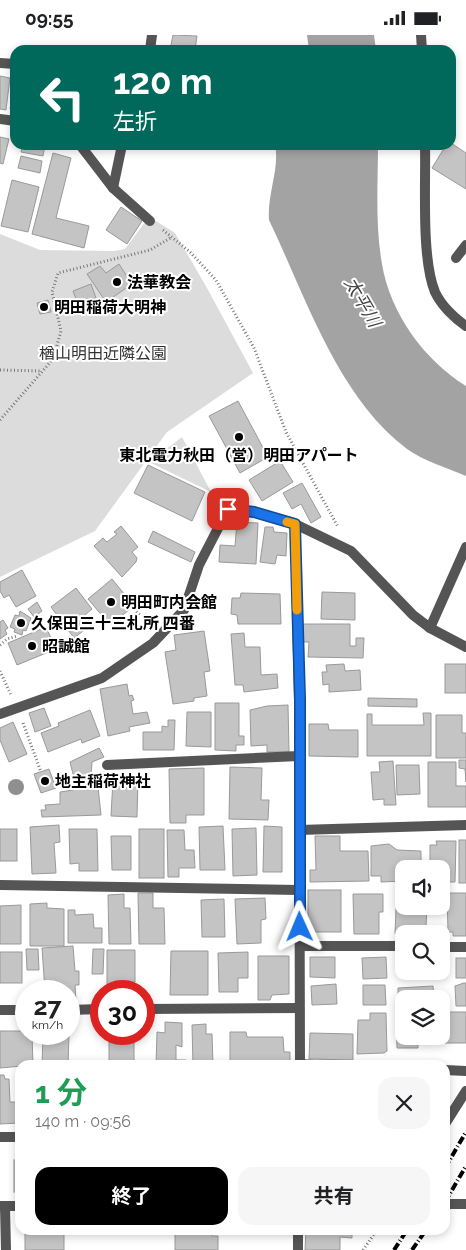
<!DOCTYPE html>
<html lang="ja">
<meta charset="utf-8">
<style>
:root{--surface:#fff;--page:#f6f6f6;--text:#202124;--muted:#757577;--accent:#000}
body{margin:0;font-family:Raleway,"Noto Sans JP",sans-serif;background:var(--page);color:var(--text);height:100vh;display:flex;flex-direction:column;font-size:19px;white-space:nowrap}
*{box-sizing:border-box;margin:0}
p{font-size:16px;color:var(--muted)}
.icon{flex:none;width:28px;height:28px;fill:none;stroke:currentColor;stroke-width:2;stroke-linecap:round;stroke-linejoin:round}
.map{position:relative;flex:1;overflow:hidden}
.sheet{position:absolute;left:15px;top:1025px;width:435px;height:175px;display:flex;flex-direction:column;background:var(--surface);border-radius:15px;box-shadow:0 2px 8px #0003}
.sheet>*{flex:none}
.banner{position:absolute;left:10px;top:10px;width:446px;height:105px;border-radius:15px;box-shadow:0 2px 8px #0003;background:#00695c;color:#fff;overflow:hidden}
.tools{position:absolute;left:395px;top:825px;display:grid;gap:10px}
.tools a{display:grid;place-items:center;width:55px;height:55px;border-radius:10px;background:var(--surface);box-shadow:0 2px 8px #0003;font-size:25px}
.speed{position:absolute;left:15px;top:945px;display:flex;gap:10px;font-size:25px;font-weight:700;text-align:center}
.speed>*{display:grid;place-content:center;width:65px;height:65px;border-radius:50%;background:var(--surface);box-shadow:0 2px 8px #0003;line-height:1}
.speed small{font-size:12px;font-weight:400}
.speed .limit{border:8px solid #d22;background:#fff;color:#111}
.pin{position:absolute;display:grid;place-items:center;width:42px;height:42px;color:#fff;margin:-21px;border-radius:10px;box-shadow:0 2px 8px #0006}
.me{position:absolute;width:55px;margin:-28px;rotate:359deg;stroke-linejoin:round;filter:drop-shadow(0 0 4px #0008)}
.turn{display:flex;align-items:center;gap:18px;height:105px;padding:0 20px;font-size:22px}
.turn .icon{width:65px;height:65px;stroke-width:2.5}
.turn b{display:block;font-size:35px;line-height:42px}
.round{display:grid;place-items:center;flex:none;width:52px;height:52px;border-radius:15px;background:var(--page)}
.headline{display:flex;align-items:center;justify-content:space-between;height:85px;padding:0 20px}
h1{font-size:30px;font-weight:700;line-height:38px;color:#1e9e55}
.button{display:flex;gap:10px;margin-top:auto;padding:10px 20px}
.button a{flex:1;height:58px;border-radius:15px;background:var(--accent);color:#fff;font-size:20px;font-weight:700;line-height:58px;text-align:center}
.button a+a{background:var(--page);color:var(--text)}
.status{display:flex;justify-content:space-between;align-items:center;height:35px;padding:0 25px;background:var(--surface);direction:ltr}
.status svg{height:14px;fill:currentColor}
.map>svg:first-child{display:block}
</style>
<div class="status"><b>09:55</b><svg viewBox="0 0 49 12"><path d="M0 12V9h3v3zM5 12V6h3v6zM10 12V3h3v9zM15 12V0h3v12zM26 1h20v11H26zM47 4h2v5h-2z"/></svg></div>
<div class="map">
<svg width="466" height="1215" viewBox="0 0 466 1215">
<rect width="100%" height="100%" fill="#fff"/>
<g fill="#dcdcdc">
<path d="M148,183L156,186L175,198L207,253L253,338L167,397L95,496L0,542V199L40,215L114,216L125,214Z"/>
<path d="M182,402L211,457L149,427Z"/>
</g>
<g fill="#a3a3a3">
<path d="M307,0H374L376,15H309Z"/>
<path d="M275,110H378C378,149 375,190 382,229C390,278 424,325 466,351V441C447,433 424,426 407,414C337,361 306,262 269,185C267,159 280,133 275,110Z"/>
</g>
<g fill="#c4c4c4" stroke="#999">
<path d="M173,0L197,1L195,15H170Z"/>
<path d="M0,41L10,43L6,75L0,74Z"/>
<path d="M15,49V75L10,74Z"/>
<path d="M0,102L9,104L3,129L0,128Z"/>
<path d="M451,108L466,118V154L432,133L446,110Z"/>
<path d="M23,110H45L43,121L21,117Z"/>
<path d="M53,118L71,123L56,183L89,191L84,213L32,199Z"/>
<path d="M21,121L42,126L40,138L18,133Z"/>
<path d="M12,145L39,152L28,197L1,191Z"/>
<path d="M121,172L142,186L127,209L106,195Z"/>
<path d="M119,229L132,249L106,267L87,239L100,231L106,238Z"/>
<path d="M91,249L96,263L78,269L73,256Z"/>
<path d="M48,265L51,277L40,279L37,268Z"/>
<path d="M238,366L268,422L240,438L209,381Z"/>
<path d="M280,426L293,447L262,466L249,445Z"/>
<path d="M148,430L205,457L192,486L134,458Z"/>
<path d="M302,448L321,482L311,488L301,469L292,474L283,458Z"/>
<path d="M237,487L258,488L256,529L219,527L220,510L235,511Z"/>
<path d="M121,491L138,512L132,517L137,523L136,527L122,542L94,511L103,503L107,507L117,499L114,497Z"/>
<path d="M265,492H273L274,497L287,498L286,521L277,520L275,529L260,527Z"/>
<path d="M153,496L195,517L191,527L148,507Z"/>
<path d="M22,535L36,561L16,572L9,560L4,563L0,556V547Z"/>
<path d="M112,544L134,571L110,590L88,564Z"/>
<path d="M76,553L92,574L85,580L92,589L74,603L51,572Z"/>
<path d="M322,557L355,558V585L321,584Z"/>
<path d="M241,558L280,559L281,589H238L237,580L231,579L232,563H240Z"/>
<path d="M37,567L42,576L34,582L28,574Z"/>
<path d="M20,576L31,583L26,596L23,595L22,600L14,597L15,594L10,592L15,580L19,581Z"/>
<path d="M3,585L8,593L5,595L7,599L0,604V587Z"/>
<path d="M303,589H350V611H356V603H364L363,623L308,622L309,607H303Z"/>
<path d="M46,592L56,614L17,630L8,608Z"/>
<path d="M204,596L210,636L204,637L207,661L194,663V666L173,669L165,617L176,615L174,600Z"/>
<path d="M244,598L245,612H260L261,640L277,639L278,653L244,657L243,650H235L231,599Z"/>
<path d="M344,629L345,636L360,635L361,655L329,657V649L323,650L322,637H327L326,630Z"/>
<rect x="445" y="629" width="21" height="29"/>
<path d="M127,649L129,661L132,660L134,665L131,666L133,679L147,677L150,688L129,692L130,696L108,701L100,654Z"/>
<path d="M368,663L417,664V672L368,671Z"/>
<path d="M215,668H239V701H244V710H236V716L215,715Z"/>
<path d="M288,670L289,717H267V710L251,711L250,675L267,671Z"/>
<path d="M44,673L51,691L35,697L29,678Z"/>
<path d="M90,675L100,701L82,708L81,704L48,717L41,698L59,691L58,688Z"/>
<path d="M187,677H211V712L186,711Z"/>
<path d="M423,678H431V721H367V679H372V690H424Z"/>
<path d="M436,680H462V698H466V723H436Z"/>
<path d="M168,685H175L174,715H143V697H162V691L168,692Z"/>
<path d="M13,687L27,719L9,727L0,705V693Z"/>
<path d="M309,689H328L329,695H358V722L309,721Z"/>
<path d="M99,713L104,722L92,727L91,742L80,743L81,753L98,752L101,780L42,782L41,775H46L45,770L60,769V757L73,755L72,749L75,747L70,727Z"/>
<path d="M459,725H466V747L465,734L459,733Z"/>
<path d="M393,726L396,770H384V764L373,765L371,737H380L379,727Z"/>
<path d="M428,727H456V751H466V772H428Z"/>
<path d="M396,730H419L420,759L397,760Z"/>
<path d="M230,732L262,733L261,765H269L268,785L229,784Z"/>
<path d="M204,733V780H186V788H170L169,734Z"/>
<path d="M49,734L56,753L41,758L34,739Z"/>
<path d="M113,744L138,745L137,782L111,781Z"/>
<path d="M59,790L60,807L54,808L56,838L32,839L30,792Z"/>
<path d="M223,791L225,835H200L199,792Z"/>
<path d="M264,791L282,792V837H263Z"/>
<path d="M256,793L257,840L233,841L232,794Z"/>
<rect x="0" y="794" width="17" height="32"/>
<path d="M69,794H97L98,836H79V828L70,829Z"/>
<rect x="139" y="794" width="25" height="49"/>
<path d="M167,795H184L185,815H194L195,833H179V842H168Z"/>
<path d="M111,801H131V835H112Z"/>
<path d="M315,801H340V816H368L369,846L310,847V835H316Z"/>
<rect x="459" y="805" width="7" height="43"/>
<path d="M436,806H456L455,847H441V834H430V810H437Z"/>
<path d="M389,809L397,815L421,816V834H404V846L381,847V841H371V811Z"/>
<path d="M401,851L404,852V871H427L426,892H418V899H395L396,873H400Z"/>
<rect x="308" y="855" width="33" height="42"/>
<path d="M138,858H153V873H164L165,909H139Z"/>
<path d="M447,858H466V901H453V897H448Z"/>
<path d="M124,859V873H130L131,909H109L108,860Z"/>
<path d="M353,859H383V877H379V899H354Z"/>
<path d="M265,863L266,884L261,885V908L237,909L235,864Z"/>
<path d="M224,864L225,902H202L201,865Z"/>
<path d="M47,868V873L64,874V911H30V869Z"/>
<path d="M21,870V909H0V871Z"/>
<path d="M68,875H75V880L93,879L94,893H102V908H68Z"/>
<path d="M73,911L75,936H79V950H75L76,966H69V956H45L42,913Z"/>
<path d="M26,914H38L39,935H27Z"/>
<path d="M93,914H104L103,939H92Z"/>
<path d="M107,915H135V947H128V952H124V956H107Z"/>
<path d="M171,916H208V960H170Z"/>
<rect x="0" y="917" width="22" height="31"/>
<path d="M248,917V943H238V957H219L218,918Z"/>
<path d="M258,921H289V959L272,960L270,965H258Z"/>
<path d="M310,922H335V943L310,942Z"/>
<path d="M386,922L387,943L363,944L362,923Z"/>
<rect x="456" y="923" width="10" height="20"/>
<path d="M405,936H434L435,943H405Z"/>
<path d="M464,948H466V971H456L455,951Z"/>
<path d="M336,949L337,969L312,970L311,951Z"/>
<path d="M363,950H385L386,970H363Z"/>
<path d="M433,951L434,964H404V971H398V953Z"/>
<path d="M441,977H466V1008H437V1001H441Z"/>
<path d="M370,978H386L387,1016L384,1018L357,1019L358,985H370Z"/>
<path d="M396,980H404V1001H423L418,1003V1013H397Z"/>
<path d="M165,987L182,988V1012L176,1010V1025H186L185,1030H156L157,997L165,998Z"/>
<path d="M206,989V999H212L213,1030H193L192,990Z"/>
<path d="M0,996H26V999H32L33,1030L0,1033Z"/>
<path d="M230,997H246L247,1002H283L284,1017H290V1030H230Z"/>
<path d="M310,998L353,999V1025L309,1024Z"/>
<path d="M43,999L69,1000L68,1030H42Z"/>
<rect x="109" y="999" width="25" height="31"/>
<path d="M0,1040H4L5,1044H9L10,1067H20V1088L0,1089Z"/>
<rect x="14" y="1125" width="6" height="32"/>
<path d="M32,1195H64V1215H25V1196Z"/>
<path d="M175,1195H212V1201H218V1215H175Z"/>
<path d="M306,1195H352V1203L340,1202V1215H305Z"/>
</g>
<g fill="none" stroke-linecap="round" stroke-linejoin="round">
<g stroke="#777" stroke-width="3" stroke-dasharray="1 2.5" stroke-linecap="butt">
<path d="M163,195L190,217L216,245L254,313L286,397L338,492"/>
<path d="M0,335L41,336"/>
<path d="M0,385L53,324L61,296L52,257L58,238L150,215L172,202"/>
<path d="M134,574L141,581"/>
<path d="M0,610L7,604L17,601"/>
<path d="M0,636L11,660"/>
<path d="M23,688L41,737"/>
<path d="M363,1215L377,1195"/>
</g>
<g stroke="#555" stroke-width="10">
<path d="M421,0L422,15"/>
<path d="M150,15L152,0"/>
<path d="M0,28L15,29"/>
<path d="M0,84L15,86"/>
<path d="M80,110L113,153L150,186"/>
<path d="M425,110C426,149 421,223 435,257C441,270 454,283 466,291"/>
<path d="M113,153L122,110"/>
<path d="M456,223L466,210"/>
<path d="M295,489L299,665L300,1030"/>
<path d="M0,679L102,643L153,608L184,575L199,530L228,474L254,477L295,489L351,516L413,580L430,593L466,612"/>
<path d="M107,730L299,721"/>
<path d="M299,795L466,790"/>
<path d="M0,850L299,855"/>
<path d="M300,911H404"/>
<path d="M441,912H466"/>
<path d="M144,974L299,973"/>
<path d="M0,975H26"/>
<path d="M69,975L101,974"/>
<path d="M300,1029L315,1030"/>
<path d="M445,1035L466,1036"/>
<path d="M445,1089L466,1056"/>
<path d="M0,1102H20"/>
<path d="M445,1169H466"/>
<path d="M0,1171H20"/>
<path d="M5,1171L6,1215"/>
<path d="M298,1215V1195"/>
</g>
<path stroke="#555" stroke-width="10" d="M430,593L466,512"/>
<g stroke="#000" stroke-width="4" stroke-dasharray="8 2.5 1 2.5" stroke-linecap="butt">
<path d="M445,1133L466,1097"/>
<path d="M445,1167L466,1131"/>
<path d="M394,1215L407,1195"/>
<path d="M412,1215L426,1195"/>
</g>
</g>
<circle fill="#8f8f8f" cx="16" cy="752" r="8"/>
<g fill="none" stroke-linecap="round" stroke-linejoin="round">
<defs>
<path id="route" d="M228,474L254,477L295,489L300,665V892"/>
</defs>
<use href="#route" stroke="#114b97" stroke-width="12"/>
<use href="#route" stroke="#1a73e8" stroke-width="9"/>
<path stroke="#f59e0b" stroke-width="9" d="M287,487L295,489L297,575"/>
</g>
<g fill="#000" stroke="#fff" stroke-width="2">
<circle cx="117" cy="247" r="5"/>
<circle cx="44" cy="272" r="5"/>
<circle cx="239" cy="402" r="5"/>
<circle cx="111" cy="567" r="5"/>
<circle cx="21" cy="588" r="5"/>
<circle cx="32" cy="611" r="5"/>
<circle cx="45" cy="746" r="5"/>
</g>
<g text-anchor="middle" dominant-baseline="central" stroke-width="4" stroke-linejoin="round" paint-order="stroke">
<g font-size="16" font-weight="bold" fill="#000" stroke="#fff" text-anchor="start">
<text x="127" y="247">法華教会</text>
<text x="54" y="272">明田稲荷大明神</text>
<text x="239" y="420" text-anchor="middle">東北電力秋田（営）明田アパート</text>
<text x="121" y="567">明田町内会館</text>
<text x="31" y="588">久保田三十三札所 四番</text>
<text x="42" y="611">昭誠館</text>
<text x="55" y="746">地主稲荷神社</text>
</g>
<g font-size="16" fill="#333" stroke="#fff">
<text x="103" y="318">楢山明田近隣公園</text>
</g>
<g font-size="18" font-style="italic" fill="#444" stroke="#fff">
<text transform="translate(363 267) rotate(60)">太平川</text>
</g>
</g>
</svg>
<div class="tools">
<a><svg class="icon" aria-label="sound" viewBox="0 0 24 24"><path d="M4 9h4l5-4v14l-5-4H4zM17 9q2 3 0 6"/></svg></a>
<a><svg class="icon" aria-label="search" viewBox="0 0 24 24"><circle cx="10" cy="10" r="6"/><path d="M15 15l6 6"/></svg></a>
<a><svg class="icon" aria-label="layers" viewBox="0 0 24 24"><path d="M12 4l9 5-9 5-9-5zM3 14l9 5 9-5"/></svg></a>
</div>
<div class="speed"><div>27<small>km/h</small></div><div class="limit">30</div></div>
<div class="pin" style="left:228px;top:474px;background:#d93025"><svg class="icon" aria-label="arrive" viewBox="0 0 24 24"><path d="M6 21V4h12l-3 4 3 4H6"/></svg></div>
<svg class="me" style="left:300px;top:892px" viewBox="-20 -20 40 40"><path d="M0-17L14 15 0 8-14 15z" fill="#1a73e8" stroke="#fff" stroke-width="4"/></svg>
<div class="banner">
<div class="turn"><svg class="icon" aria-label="left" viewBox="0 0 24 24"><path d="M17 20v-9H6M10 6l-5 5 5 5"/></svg><div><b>120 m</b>左折</div></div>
</div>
<section class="sheet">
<div class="headline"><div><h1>1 分</h1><p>140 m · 09:56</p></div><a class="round"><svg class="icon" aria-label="close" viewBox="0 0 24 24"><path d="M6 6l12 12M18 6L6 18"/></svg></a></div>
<div class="button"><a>終了</a><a>共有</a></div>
</section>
</div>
